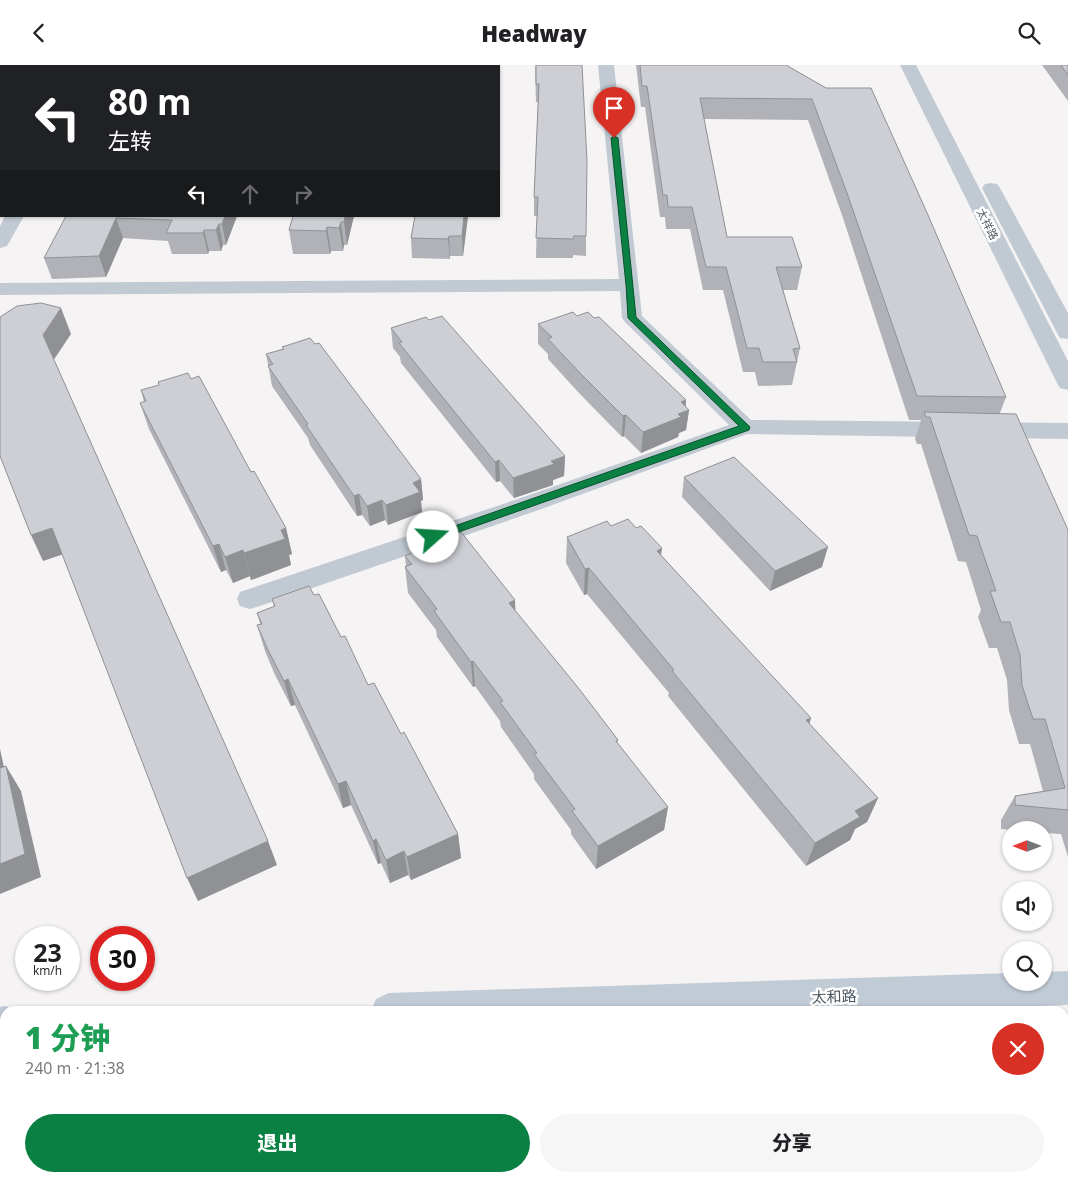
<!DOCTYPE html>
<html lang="zh">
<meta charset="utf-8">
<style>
:root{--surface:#fff;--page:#f6f6f6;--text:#202124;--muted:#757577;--accent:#0b8043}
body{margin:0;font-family:"Open Sans","Noto Sans SC",sans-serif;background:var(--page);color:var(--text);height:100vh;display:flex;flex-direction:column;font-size:19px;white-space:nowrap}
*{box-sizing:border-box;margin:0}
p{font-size:16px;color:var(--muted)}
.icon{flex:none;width:28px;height:28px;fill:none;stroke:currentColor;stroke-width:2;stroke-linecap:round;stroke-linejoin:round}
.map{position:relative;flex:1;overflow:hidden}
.panel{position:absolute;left:0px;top:941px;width:1069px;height:176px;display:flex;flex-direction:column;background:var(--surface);border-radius:15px 15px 0 0;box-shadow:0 1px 4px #0004}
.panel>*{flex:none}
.top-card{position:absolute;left:0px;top:0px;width:500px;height:152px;box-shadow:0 1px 4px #0004;background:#202124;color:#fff;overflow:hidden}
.needle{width:32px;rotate:270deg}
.tools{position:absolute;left:1002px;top:756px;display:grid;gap:10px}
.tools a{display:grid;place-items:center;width:50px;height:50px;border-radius:50%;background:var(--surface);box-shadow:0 1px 4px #0004;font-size:25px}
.speed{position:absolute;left:15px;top:861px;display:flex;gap:10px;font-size:25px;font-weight:700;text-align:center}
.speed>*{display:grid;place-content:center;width:65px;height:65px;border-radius:50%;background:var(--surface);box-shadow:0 1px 4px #0004;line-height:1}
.speed small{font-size:12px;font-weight:400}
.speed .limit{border:8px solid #d22;background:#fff;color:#111}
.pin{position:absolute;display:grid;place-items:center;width:42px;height:42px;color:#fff;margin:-51px -21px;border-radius:50% 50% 50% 0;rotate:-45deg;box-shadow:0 0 5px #0007}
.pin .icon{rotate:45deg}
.me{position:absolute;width:55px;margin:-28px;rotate:71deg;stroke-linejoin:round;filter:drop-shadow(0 0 4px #0008)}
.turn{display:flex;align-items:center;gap:18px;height:105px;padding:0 25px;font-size:22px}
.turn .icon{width:65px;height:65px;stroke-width:2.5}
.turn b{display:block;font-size:35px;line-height:42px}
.lanes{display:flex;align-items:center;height:48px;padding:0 25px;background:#0003;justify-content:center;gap:25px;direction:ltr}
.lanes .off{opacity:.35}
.round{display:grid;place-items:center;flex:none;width:52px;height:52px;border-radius:26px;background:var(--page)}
.summary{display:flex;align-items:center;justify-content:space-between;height:85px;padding:0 25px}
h1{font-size:30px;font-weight:800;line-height:38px;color:#1e9e55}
.cta{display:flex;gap:10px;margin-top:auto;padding:10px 25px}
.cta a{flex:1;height:58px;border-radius:30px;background:var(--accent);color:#fff;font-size:20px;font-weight:800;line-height:58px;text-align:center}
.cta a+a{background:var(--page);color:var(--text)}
header{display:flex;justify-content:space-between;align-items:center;height:65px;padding:0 25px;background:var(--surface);font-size:22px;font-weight:800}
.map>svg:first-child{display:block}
</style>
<header><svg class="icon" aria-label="back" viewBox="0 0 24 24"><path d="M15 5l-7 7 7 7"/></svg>Headway<svg class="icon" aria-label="search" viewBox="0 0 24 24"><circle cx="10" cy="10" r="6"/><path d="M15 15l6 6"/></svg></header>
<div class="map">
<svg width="1068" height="1117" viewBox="0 0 1068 1117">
<rect width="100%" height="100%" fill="#f5f3f3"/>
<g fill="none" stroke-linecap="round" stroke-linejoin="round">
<g fill="#c1cad2" fill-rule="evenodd">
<path d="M598,0H614L642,251L751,355L1068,358V374L747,369L533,447L260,541L250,544L240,541L237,534L240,527L515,435L729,360L625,257L622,253L620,226L0,230V218L619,214Z"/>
<path d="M5,151H24L7,181L0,183V161Z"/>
<rect x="376" y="1112" width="40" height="5"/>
</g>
<g fill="#c1cad2" fill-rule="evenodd">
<path d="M900,0H916L1068,296V325L1060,323L1057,318Z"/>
<path d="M991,118L997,119L1000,123L1068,248V274L1060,273L1057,268L982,123L985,119Z"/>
</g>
<g fill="#c1cbd6" fill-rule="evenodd">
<path d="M1068,906V940L890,946H371L376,934L389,928L1011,908V918H1044V907Z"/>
<path d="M5,941L17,946H5V977L0,978V942Z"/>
<rect x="1064" y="959" width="4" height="36"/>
<rect x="0" y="996" width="5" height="38"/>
</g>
</g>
<g fill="#b0b2b7">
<path d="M535,0L586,171V191L573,190V193H536L537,151H534V132L538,37H536Z"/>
<path d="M636,0H786L826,23L1006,332L1000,348L1068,465V792L1061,769L1044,768V765H1012L1001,764V755L1015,731L1043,726L1030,679H1019L1009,645L1007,615L997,583H989L978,552L981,545L966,497L958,496L921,379H917L915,374L921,355H909L842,150L808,55L704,54L727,172L802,202L797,225H783L800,283L792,320L758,321L755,307H743L723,225H703L690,164H666L665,152H660L645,42H641Z"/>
<path d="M1042,0H1068V36Z"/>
<path d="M66,151H237L226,180H223L221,186H209L208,189H172L168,176L123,173L106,212L52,214L44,193Z"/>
<path d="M293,151H354L347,180H344L343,186H331L330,189H293L289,165Z"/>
<path d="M415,151H468L463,191H450V194L412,193L411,173Z"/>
<path d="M577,251L686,335V342L689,345L686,365L679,368L678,372L641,388L624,371L622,372L579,328L548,294V289L538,279V259Z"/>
<path d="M391,263L565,391L564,411L553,415V420L514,433L500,416L496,417L401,298L400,292L393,283Z"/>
<path d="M282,282L421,414L423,435L421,436L422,447L388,460L385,455L370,461L362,450L357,451L310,380L308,373L272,321L266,289L283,284Z"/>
<path d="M191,314L251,407L286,463L292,489L289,490L291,500L251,515L250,511L233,518L226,505L221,507L149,364L140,338L144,337L141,325Z"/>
<path d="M684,412L822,502L770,526L682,432Z"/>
<path d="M611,461L636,463L662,483L661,490L809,659L878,733L867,757L855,764L850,775L806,801L668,631L669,628L587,529L584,530L566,498L567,472Z"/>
<path d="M405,491L515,535V546L618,675L617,679L668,742L664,765L596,804L571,769V765L534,714V709L501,662L500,656L475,621L473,622L437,572L436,565L408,528L405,502L406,501Z"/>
<path d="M314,530L341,572L368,620L401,669L458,769L461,793L411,815L408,810L390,818L381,798L378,799L351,740L343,743L295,640L291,641L275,610L265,586L257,560L260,559L257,548L274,542L272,534Z"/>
</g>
<g fill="#909195">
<path d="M41,0H58L57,1H40Z"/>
<path d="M281,0H291L290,1H281Z"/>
<path d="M380,0H387L386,1H379Z"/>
<path d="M1,35V62L0,64V36Z"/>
<path d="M225,151H237L226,180L222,159Z"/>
<path d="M345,151H354L347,180L344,157Z"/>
<path d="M464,151H468L463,191L462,171Z"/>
<path d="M116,153L123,173L106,212L99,191Z"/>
<path d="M341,157L344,180L343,186L339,163Z"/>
<path d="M219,159L223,180L221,186L216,165Z"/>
<path d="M327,162L331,186L330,189L326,166Z"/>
<path d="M204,165L209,186L208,189L203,168Z"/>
<path d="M449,171L450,191V194L448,174Z"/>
<path d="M61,243L71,269L53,296L43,270Z"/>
<path d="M686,335L685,346L689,345L686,365L679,368L678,372L641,388L643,367L681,337Z"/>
<path d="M626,350L624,371L622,372L623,351Z"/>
<path d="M565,391L564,411L553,415V420L514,433L513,413Z"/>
<path d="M499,395L500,416L496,417L495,397Z"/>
<path d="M421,414L423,435L421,436L422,447L388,460L386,440L413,418Z"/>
<path d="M359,429L362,450L357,451L354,431Z"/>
<path d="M382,435L385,455L370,461L367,441Z"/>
<path d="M52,463L64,489L43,496L31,470Z"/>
<path d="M286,463L292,489L289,490L291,500L251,515L244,488L281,465Z"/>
<path d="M219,479L226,505L221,507L213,481Z"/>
<path d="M828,482L822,502L770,526L775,506Z"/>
<path d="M662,483L658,510L657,486Z"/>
<path d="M243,485L250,511L233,518L225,492Z"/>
<path d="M589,503L587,529L584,530L585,504Z"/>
<path d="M515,535L516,561L509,538Z"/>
<path d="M473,596L475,621L473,622L471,597Z"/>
<path d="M288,614L295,640L291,641L284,616Z"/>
<path d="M811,653L804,677L806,655Z"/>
<path d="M0,684L10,730L0,715Z"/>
<path d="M6,701L21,726L41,812L0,829V799Z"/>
<path d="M346,716L351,740L343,743L338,719Z"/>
<path d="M878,733L867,757L855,764L850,775L806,801L815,778L855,746Z"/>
<path d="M668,742L664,765L596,804L598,781Z"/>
<path d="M458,769L461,793L411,815L407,792Z"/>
<path d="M376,774L381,798L378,799L373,776Z"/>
<path d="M268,776L277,800L198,836L187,813Z"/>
<path d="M404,786L408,810L390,818L386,795Z"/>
</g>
<g fill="#cdcfd5" stroke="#909195">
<path d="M0,0H41L40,1H1V35L0,36Z"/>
<rect x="130" y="0" width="151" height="1"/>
<path d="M333,0H380L379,1H333Z"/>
<path d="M436,0H483V1H435Z"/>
<path d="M536,0H582L587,96L586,171H574L573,174L536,173L538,132H534L539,19H536Z"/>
<path d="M640,0H786L826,23H871L928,150L1006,332L917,331L847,128L812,34L700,33L727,172H792L802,202H776L800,283L793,284L797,297H763L759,283H747L726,202H706L692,142H668L667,130H663L647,21H642Z"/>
<path d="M1061,0H1068V10Z"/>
<path d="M66,151H225L222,159H219L216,165H204L203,168H166L172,155L116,153L99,191L44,193Z"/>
<path d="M293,151H345L344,157H341L339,163L327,162L326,166L289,165Z"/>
<path d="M415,151H464L462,171H449L448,174L411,173Z"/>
<path d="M41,238L61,243L43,270L268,776L187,813L52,463L31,470L0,391V252L17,241Z"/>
<path d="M573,247L577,251L588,247L594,253L599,252L686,335L681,337L689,345L678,349L681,352L643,367L626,350L623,351L580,308L548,274L552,272L538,259Z"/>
<path d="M442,251L565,391L551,396L554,399L513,413L499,395L495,397L399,278L402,277L391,263L426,252L429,255Z"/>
<path d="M310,273L315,279L319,278L421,414L413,418L420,427L386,440L382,435L367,441L359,429L354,431L306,360L308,359L268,301L273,299L266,289L284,284L282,282Z"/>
<path d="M188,308L191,314L199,311L251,407L254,406L286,463L281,465L285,474L244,488L243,485L225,492L219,479L213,481L140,338L146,336L141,325L159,320L158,317Z"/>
<path d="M924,347L1016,349L1068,465V745L1015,740V731L1065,723L1045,654H1033L1022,620L1020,590L1010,557H1001L990,526H996L977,471L969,470L930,352H926Z"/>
<path d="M734,392L828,482L775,506L684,412Z"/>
<path d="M628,454L636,463L641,461L662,483L657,486L811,653L806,655L878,733L855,746L860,752L815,778L672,606L674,605L589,503L585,504L567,472L607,456L611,461Z"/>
<path d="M461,467L515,535L509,538L580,625L618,675L616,676L668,742L598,781L572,746L575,744L534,689L537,688L500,637L503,636L473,596L471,597L434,546L437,544L405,502L412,499L405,491Z"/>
<path d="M309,521L314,530L319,529L341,572L345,571L368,620L374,618L401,669L404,667L458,769L407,792L404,786L386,795L376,774L373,776L346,716L338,719L288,614L284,616L268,585L257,560L262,559L257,548L275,541L272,534Z"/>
<path d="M6,701L25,789L0,799V703Z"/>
<rect x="528" y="1114" width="101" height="3"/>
</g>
<path fill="#0b8043" stroke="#07532c" d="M614,71L618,73L636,252L750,362L749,365L436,475H429L427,472L429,470L739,361L628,253L626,220L611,73Z"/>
<g text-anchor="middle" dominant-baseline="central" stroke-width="5" stroke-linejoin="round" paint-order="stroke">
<g font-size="11" fill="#4a5661" stroke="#fff">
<text transform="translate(988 159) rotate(63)">太祥路</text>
</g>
<g font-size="15" fill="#4a5661" stroke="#fff">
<text transform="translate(834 931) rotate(-2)">太和路</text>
</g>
</g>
</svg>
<div class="tools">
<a><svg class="needle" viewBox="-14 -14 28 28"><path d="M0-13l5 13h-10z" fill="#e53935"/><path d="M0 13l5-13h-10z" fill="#757577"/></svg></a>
<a><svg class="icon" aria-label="sound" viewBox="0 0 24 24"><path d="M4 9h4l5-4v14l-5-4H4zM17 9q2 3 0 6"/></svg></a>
<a><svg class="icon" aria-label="search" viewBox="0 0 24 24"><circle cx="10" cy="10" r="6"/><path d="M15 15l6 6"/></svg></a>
</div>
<div class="speed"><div>23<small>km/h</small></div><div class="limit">30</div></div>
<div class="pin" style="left:614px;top:73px;background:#d93025"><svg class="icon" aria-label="arrive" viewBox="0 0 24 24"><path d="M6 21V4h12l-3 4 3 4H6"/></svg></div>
<svg class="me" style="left:433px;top:472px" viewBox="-20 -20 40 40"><circle r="19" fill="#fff"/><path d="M0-13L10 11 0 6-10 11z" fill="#0b8043"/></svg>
<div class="top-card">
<div class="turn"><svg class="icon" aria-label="left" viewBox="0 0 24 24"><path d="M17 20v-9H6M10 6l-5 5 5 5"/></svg><div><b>80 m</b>左转</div></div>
<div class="lanes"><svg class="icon" aria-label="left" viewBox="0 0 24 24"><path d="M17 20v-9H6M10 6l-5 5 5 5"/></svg><svg class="icon off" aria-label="ahead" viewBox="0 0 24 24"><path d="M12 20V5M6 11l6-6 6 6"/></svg><svg class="icon off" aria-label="right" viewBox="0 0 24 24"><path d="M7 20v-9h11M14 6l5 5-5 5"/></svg></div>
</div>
<section class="panel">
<div class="summary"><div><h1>1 分钟</h1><p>240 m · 21:38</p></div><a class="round" style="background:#d93025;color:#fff"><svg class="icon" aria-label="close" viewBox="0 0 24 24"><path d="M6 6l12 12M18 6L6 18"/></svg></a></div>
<div class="cta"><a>退出</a><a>分享</a></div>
</section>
</div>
